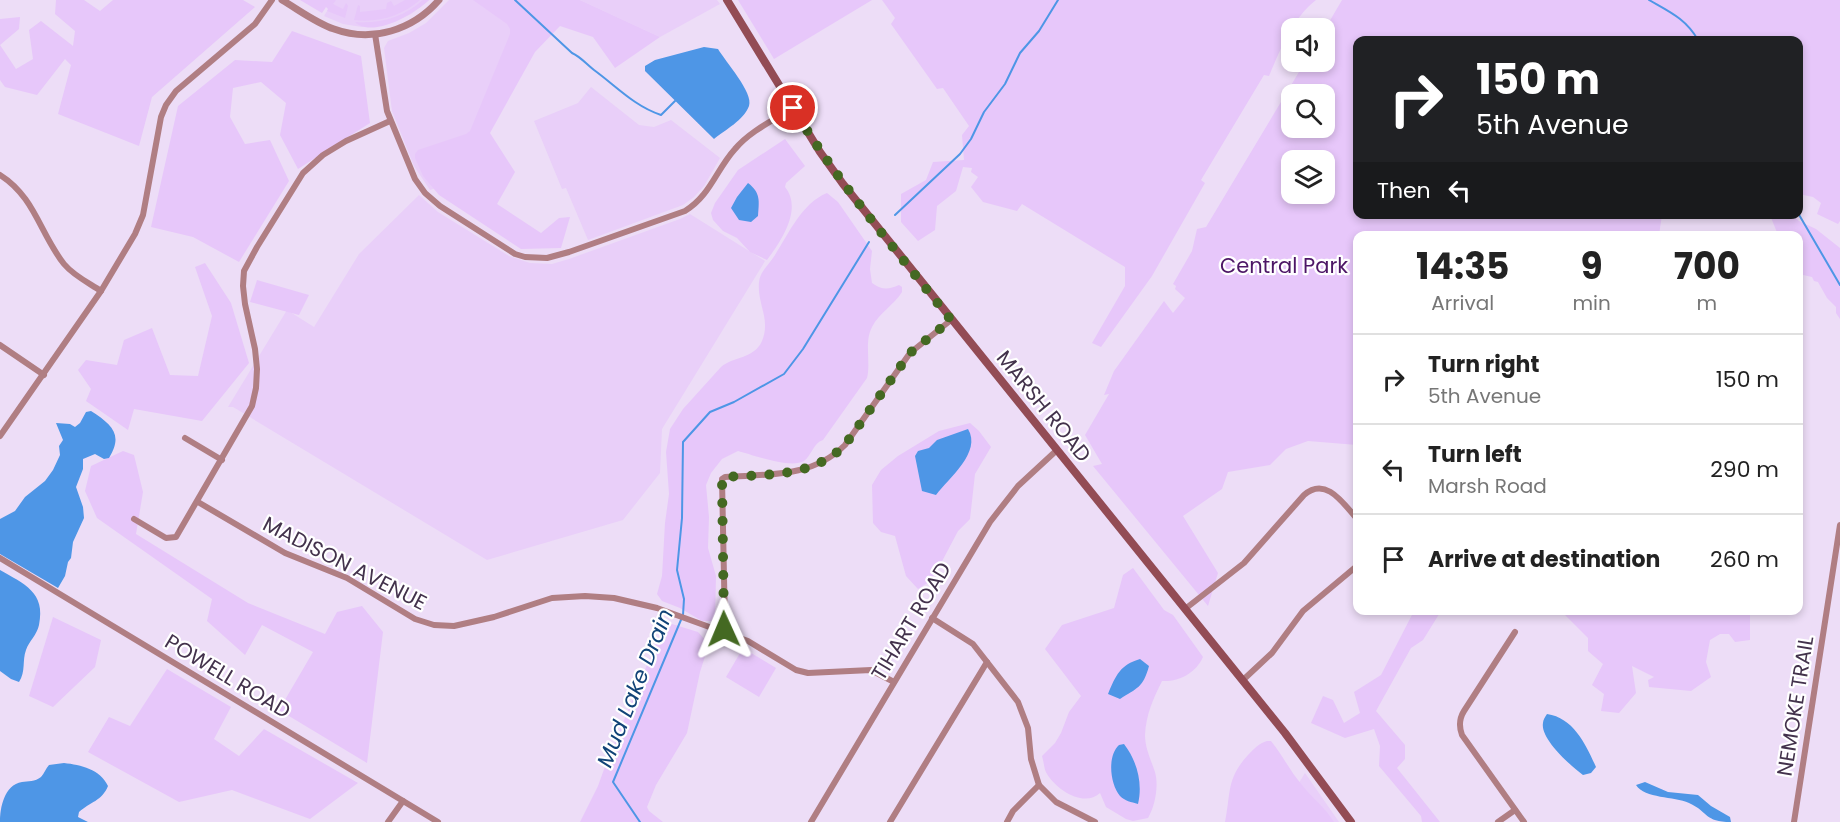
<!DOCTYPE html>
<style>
:root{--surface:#fff;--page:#f6f6f6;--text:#222;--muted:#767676;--line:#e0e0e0}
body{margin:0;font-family:Poppins,sans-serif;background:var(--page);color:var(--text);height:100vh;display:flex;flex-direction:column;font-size:22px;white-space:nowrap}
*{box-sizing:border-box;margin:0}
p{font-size:20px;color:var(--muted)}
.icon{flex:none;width:33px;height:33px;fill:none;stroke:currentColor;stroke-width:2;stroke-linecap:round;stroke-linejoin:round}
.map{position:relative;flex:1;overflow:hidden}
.panel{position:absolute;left:1353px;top:231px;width:450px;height:384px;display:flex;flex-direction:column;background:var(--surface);border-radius:12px;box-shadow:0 3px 9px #0003}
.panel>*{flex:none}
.top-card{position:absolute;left:1353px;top:36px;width:450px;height:183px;border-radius:12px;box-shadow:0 3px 9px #0003;background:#202124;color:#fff;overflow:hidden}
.fabs{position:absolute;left:1281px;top:18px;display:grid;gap:12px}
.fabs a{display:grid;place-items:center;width:54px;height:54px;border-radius:12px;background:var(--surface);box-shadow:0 3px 9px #0003;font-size:30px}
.pin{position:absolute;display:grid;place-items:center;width:51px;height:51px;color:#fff;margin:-26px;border:3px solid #fff;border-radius:50%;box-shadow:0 2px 6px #0007}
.me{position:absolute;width:66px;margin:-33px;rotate:359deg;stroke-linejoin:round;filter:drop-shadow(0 0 4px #0008)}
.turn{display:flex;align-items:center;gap:21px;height:126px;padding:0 24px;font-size:27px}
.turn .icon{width:78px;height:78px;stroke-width:2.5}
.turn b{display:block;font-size:42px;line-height:51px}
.then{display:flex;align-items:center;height:57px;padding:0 24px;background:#0003;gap:12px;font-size:22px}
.eta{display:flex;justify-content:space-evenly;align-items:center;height:102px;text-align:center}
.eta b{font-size:36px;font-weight:700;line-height:42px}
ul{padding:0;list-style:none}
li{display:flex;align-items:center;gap:18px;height:90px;padding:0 24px;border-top:2px solid var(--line)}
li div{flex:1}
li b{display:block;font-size:22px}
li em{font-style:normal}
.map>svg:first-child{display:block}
</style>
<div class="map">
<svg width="1840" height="822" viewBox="0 0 1840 822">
<rect width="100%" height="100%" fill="#edddf7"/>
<g fill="#e9cff9">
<path d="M334,0H429L411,14L395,22L384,25L362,27L343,24L324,16Z"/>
<path d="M449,0H529L470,148L482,171L430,190L414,166L392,111L384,48L388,41L409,33L426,23Z"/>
<path d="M580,0H717L720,4L660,37Z"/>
<path d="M591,87L639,125L654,127L671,120L720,158L704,186L694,197L683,205L588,240L566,188L562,189L534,121L578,103Z"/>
<path d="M419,195L438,212L509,256L530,263L552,264L569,259L680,219L690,214L765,261L662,429L660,473L623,520L487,560L233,407H228L287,310L314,327L359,254Z"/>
<path d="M1305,773L1339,822H1275Z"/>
</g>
<g fill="#e7c7fa" fill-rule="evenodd">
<path d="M56,0H84L100,11L113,0H243L255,7L152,97L139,146L58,114L71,65L65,59L37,95L5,87L0,80V19L20,17L19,29L0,45L16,69L33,59L29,30L41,21L73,46L75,31L55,14Z"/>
<path d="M300,0H336L333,4L343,9L346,3L348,6L345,18L327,11L328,9L326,7L322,13Z"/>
<path d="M405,0H420C401,16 379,23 354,20L358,5L360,6V12L386,9L387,3L391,1L394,6Z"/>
<path d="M423,0H429C416,13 372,39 355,22C381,24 404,17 423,0Z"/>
<path d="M473,0H580L660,37L615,68L593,37L560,26L535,52L490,133L515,172L497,204L541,233L559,218L570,217L561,248L521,249L439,195L423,176L415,158V154L418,150L466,134L470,131L510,34V29L507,24Z"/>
<path d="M738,0H872L774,59Z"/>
<path d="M882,0H1316C1292,19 1281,48 1269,76L1264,75L1201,180L1205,183L1152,276L1101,347L1092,343L1125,286V267L1022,204L1017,211L983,202L971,187L978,177L971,172L972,168L963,167L956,191L937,206L935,230L918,241L901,222V194L926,180L933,162L964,160L962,135L969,126L943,88L937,89L891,24L895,18Z"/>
<path d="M1342,0H1840V221L1838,224L1817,214L1821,203L1813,197L1799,194L1798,40H1358V214L1662,215L1659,235L1358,236L1357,445L1308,441L1286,449L1270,465L1228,472L1222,489L1183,516L1218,573L1208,606L1093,466L1102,464L1085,435L1109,394L1104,395L1114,371L1164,301L1173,313L1185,298L1175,289L1176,286L1173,284L1192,251L1197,229L1206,227L1305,62H1324L1325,29ZM1292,94H1324V128H1292ZM1292,160H1324V194H1292Z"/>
<path d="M292,31L361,56L370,123L298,169L280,135L286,103L261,82L233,88L230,117L245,144L270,140L289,181L239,262L193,237L151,227L178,106L235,60L272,62Z"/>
<path d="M785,139L805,166L786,183L785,187C803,209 781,241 767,260L750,252L737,238L723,231L713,220L711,213L715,203L738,170Z"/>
<path d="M827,193L838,202L872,251L870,269L872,283C882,290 888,290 899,285L902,287V292C894,305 879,313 872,327C864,342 871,363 867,378L823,440C813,443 812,455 804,461C791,469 753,455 738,451L722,459L711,473L706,485L709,517L708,548L716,576L715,621H702L680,608L662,601L657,594L662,576L665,523L669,494L666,452L670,429L683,409L721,367C734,356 754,359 762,341C771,319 757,304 759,282C760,271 769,265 775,255C789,233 802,203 827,193Z"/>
<path d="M1770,215L1794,216L1799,221L1816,229L1840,248V319L1836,313V307L1827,298L1818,282L1814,281L1812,277L1799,274L1798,236L1778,235Z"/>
<path d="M205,263L231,303L249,363L202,421L134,409L128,430L86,401L91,389L78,370L86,360L117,365L124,340L152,328L170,375L198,376L212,316L195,267Z"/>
<path d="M257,280L309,295L299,315L250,302Z"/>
<path d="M970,423L979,431L991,447L975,474L970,519L958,531L939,567L929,582L918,589L906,576L895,536L881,532L873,523L872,485L881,470L898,456L939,431Z"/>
<path d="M123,451L134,455L143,492L136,534L248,603L325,634L337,612L362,606L383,632L367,763L279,710L313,652L262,625L245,655L207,621L212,599L97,518L85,491L91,466Z"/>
<path d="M1133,568L1164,610L1173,615L1203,657C1196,673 1179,682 1162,681C1153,699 1146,715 1145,735C1145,748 1151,760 1155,772C1159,786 1155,806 1148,818L1133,821L1126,819L1106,807L1100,793C1084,808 1057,790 1047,774C1044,770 1044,762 1042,756L1055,743L1061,733L1069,712L1081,696L1045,649L1062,625L1114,608L1123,575Z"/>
<path d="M1414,611H1441L1423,640L1411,648L1376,711L1405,745V759L1397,768L1440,822H1422L1421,816L1379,766L1380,746L1374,729L1345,738L1311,723L1323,696L1333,700L1344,723L1360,713L1354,692L1381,675Z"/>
<path d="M1561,611H1750V640L1735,642L1729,634H1720L1710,640L1706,662L1711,677L1691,691L1649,687L1648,680L1654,677L1632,666L1636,693L1619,713L1601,711L1604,694L1592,685L1603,664L1588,651V638Z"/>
<path d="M53,617L101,640L95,667L53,707L29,696Z"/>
<path d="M672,624L698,632L707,642L708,647L700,672L687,733L656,785L647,807L649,811L663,822H580L598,786L607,761L657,641L667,626Z"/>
<path d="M743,648L776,668L759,697L726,677Z"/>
<path d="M167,669L231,707L214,739L239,756L264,729L358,783L310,819L232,790L179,802L88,752L109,717L130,726Z"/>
<path d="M1267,741H1271C1283,756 1290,771 1302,785C1312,798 1325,807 1334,822H1225C1231,793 1226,779 1248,755C1254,749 1259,743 1267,741Z"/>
</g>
<g fill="#4e96e6">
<path d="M704,47L718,49C725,61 754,93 749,106C744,120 725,130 714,139L645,71V66L655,60Z"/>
<path d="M748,183C761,193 759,201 758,216L751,222L739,220L731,208L737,197Z"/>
<path d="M91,411C111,424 124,434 109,458L104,459L95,454L83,459V469L76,487L83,507L84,518L73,542L71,558L68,562L65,576L58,588L0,554V519L15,511L25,497L45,481L53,470L60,455L59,446L63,440L56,423L70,424L75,427L80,423L86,412Z"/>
<path d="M968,429C982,452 949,478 936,495L922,491L915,456L918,451L929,448L937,440Z"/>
<path d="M0,570C24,584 46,592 39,625C37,635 29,641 26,650C22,661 26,671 19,682L11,679L0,671Z"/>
<path d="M1140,659L1149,666C1143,688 1137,688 1120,699L1108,694C1116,675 1120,665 1140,659Z"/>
<path d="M1547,714C1574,718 1586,745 1596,767L1591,773L1583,775C1571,766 1540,739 1543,723C1543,720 1545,717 1547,714Z"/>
<path d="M1124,744C1137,761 1143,783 1138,804C1131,802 1125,801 1120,796C1110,784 1107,756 1119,745Z"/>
<path d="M64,763C81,765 100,769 108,786C102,801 90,802 79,812L78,817L88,822H0C0,808 4,785 22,782C28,781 35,782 41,777C44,774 46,768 49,765Z"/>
<path d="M1645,782L1668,792L1698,795L1711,806L1730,817L1731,822C1704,822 1709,812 1689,803C1674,796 1645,799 1636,785Z"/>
</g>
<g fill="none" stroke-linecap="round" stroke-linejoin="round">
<g stroke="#4e96e6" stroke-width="2">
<path d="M515,0L572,53C581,57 586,64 594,70C616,86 634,106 661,115L675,101"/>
<path d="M1649,0C1670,12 1686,19 1698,40"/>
<path d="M1798,213L1840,285"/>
<path d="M895,215L960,154L971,139L984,112L1005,84L1020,53L1039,31L1058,0"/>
<path d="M640,822L613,782L683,615L684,599L677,570L682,518L683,442L710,412L734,402L784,374L803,349L869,242"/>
</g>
<g stroke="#b07e83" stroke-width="6">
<path d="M375,34L387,111L415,179L425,193L440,206L515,254L525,257L547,258L569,252L685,211C710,196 716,170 735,149C750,131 774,120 793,108"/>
<path d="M0,175C35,197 40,234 64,264C74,276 89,283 101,291"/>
<path d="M0,345L44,375"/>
<path d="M0,436L101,291L135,234L143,215L161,117L166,105L176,91L255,24L272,0"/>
<path d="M185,438L222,460"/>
<path d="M198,502L285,553L347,578L415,619L434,625L454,626L494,617L552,598L585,596L614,598L657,608L748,641L796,670L808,673L871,670L894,682"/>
<path d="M134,519L166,538L176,537L252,406L256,388L257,369L255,349L245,304L243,286L244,271L257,247L303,173L323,155L346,141L390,121"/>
<path d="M0,558L438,822"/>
<path d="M1185,609L1244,563L1304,495C1326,476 1343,503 1358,520"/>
<path d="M932,618L973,644L1018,702L1028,728L1031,759L1039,785L1056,802L1095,822"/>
<path d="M723,632L725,626L722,479L725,477C768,474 812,478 845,445L910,353L951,320"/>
<path d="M1515,632L1464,711C1459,719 1459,727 1462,735L1524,822"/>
<path d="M1243,680L1272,653L1303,611L1358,565"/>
<path d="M388,822L403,801"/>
<path d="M811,822L990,522L1018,486L1057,450"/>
<path d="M890,822L987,662"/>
<path d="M1007,822L1013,811L1039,785"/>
<path d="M1498,822L1515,810"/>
<path d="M1794,822L1840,525"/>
</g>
<path stroke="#b07e83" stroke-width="7" d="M282,0C299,10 316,23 334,29C372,43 413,30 439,0"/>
<path stroke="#934c55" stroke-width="8" d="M727,0L820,152L843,184L1285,733L1351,822"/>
</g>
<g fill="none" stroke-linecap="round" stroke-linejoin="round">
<path stroke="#446922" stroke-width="10" stroke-dasharray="0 18" d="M724,629L722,479L725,477C768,474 812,478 845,445L910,353L951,320C896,250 839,184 793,108"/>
</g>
<g text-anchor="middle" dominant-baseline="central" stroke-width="4.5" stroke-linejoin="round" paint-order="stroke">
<g font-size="21" fill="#4d1666" stroke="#fff">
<text x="1284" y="265">Central Park</text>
</g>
<g font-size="21" fill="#43324c" stroke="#fff">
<text transform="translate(1044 406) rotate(51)">MARSH ROAD</text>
<text transform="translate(345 563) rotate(27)">MADISON AVENUE</text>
<text transform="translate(911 621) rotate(-59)">TIHART ROAD</text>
<text transform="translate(228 676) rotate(31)">POWELL ROAD</text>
<text transform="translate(1795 706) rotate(-81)">NEMOKE TRAIL</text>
</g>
<g font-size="22" font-style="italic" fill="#114377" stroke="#fff">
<text transform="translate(635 688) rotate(-68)">Mud Lake Drain</text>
</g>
</g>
</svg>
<div class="fabs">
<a><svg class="icon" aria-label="sound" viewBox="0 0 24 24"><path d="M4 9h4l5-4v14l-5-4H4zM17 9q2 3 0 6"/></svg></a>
<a><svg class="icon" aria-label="search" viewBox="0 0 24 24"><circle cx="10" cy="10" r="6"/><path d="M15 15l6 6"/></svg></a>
<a><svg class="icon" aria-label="layers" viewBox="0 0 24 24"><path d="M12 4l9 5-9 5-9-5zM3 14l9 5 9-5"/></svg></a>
</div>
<div class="pin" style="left:793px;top:108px;background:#d93025"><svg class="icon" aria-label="arrive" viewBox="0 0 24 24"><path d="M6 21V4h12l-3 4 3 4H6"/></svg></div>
<svg class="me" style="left:724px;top:629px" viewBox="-20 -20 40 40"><path d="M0-17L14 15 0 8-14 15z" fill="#446922" stroke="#fff" stroke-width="4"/></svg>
<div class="top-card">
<div class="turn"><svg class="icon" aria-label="right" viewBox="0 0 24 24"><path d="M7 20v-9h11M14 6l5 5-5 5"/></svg><div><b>150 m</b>5th Avenue</div></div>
<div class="then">Then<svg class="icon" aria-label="left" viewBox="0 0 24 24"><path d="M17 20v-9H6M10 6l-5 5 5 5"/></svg></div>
</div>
<section class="panel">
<div class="eta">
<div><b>14:35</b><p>Arrival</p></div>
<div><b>9</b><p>min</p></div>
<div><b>700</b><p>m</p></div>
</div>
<ul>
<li><svg class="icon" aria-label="right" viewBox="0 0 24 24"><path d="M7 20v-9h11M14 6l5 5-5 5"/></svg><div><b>Turn right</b><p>5th Avenue</p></div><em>150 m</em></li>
<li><svg class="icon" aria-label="left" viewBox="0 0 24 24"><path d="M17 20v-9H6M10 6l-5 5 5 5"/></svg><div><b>Turn left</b><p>Marsh Road</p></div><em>290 m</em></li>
<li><svg class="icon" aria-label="arrive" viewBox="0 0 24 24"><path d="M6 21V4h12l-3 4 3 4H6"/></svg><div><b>Arrive at destination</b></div><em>260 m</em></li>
</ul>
</section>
</div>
